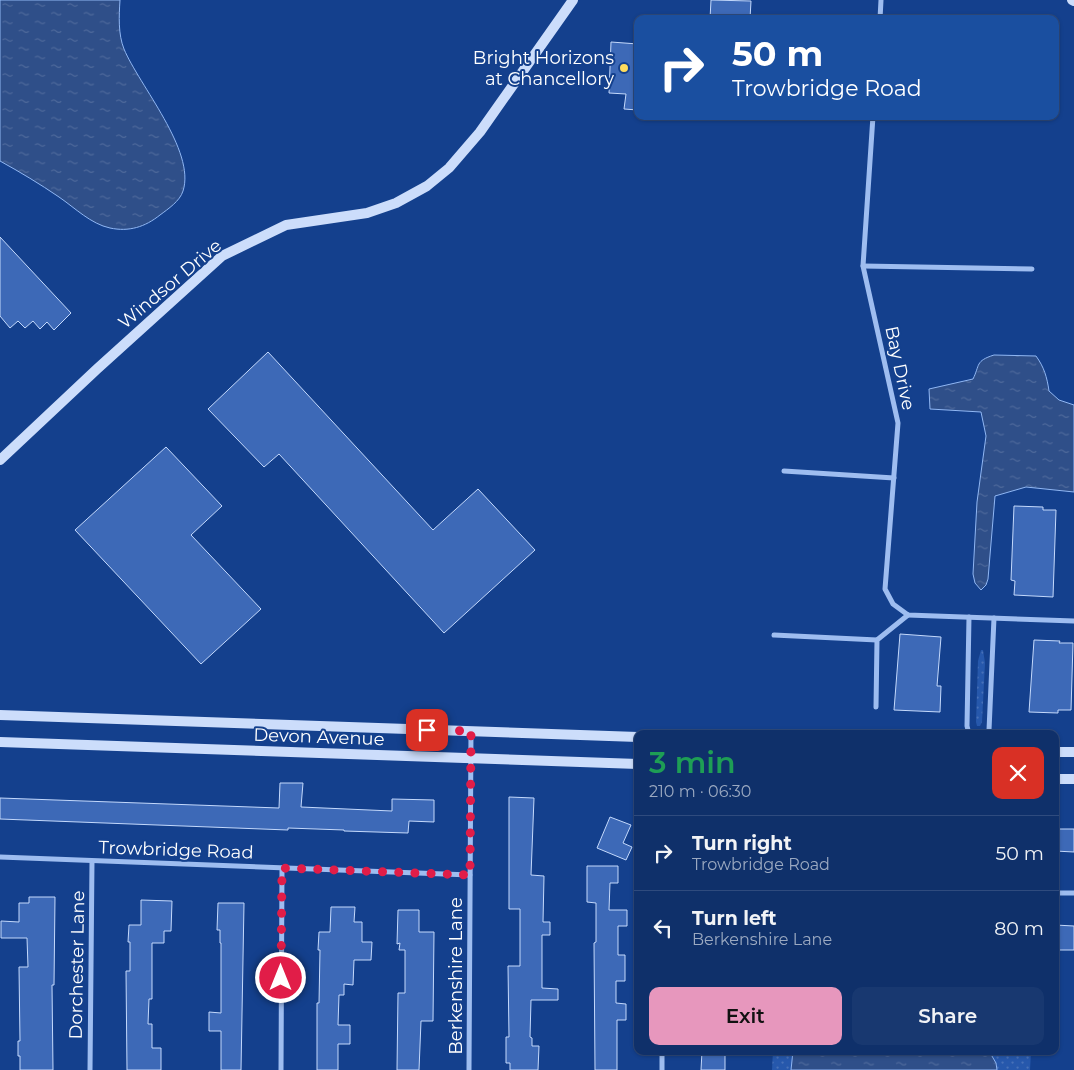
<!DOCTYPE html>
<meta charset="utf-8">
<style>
:root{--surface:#0f306a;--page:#183870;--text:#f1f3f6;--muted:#9ba9c1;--line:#2f4b7e;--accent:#e797bd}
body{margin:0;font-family:Montserrat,sans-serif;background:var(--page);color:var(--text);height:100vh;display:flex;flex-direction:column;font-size:19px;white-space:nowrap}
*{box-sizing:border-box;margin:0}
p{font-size:16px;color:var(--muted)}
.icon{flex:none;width:28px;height:28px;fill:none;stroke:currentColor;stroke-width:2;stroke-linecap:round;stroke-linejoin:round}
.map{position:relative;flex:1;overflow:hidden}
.sheet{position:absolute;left:634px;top:730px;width:425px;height:325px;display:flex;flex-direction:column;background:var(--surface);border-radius:10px;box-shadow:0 1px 4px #0004,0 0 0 1px var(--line)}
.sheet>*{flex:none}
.top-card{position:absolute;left:634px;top:15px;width:425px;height:105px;border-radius:10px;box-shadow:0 1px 4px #0004,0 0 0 1px var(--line);background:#1a4fa0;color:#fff;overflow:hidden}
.pin{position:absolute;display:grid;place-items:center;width:42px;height:42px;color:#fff;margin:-21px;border-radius:10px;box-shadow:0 2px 8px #0006}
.me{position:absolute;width:55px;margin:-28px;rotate:0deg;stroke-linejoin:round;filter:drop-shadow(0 0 4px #0008)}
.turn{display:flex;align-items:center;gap:18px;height:105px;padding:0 15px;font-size:22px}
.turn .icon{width:65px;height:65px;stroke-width:2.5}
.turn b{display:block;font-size:35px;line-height:42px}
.round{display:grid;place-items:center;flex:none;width:52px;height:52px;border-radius:10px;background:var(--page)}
.head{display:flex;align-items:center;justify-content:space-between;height:85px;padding:0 15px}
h1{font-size:30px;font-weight:600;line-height:38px;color:#1e9e55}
.button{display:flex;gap:10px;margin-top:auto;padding:10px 15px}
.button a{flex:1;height:58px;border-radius:10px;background:var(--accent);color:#111;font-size:20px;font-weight:600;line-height:58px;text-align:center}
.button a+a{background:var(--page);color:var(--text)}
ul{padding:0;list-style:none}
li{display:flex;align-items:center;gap:15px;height:75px;padding:0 15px;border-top:1px solid var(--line)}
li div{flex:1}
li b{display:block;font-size:19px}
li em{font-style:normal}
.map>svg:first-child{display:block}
</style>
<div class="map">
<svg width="1074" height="1070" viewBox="0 0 1074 1070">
<defs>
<pattern id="grass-dots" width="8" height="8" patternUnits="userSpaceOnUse" patternTransform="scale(1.25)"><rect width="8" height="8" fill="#2658ac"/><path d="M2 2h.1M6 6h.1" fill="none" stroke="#4771b8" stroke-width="1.8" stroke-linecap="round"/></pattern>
<pattern id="water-ripples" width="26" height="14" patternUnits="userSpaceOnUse" patternTransform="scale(1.25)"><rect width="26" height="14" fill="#2f4f89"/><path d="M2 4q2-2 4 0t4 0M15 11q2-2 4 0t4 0" fill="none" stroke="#4e699b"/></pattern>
</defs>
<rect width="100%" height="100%" fill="#14408d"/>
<g fill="url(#grass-dots)">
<path d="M981,650H983L985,663L982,722L980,726H977L976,722L978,661Z"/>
<path d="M773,1051H793L791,1070H772Z"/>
<path d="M989,1051H1031L1030,1070H997L996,1063Z"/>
</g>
<g fill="url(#water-ripples)" stroke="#90b7f4">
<path d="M0,0H120C119,16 118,34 124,49C139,85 196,151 183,191C180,201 168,209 160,215C145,227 129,232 110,228C91,224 75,208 59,197C40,184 20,172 0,161Z"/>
<path d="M994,355L1036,356C1044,367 1047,377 1049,391L1059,400L1074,405V492L1026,487L995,496L988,579L986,585L981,590L975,583L973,574L977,502L986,436L981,412L930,409L929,389L973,379C980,365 975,361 994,355Z"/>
<path d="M793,1051H989L996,1063L997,1070H791Z"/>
</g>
<g fill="#3d69b7" stroke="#c4d9fc">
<path d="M711,0L751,1L750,19H710Z"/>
<path d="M611,42L638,44V110L624,109L626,94L609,93Z"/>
<path d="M0,237L71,313L54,330L47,322L40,329L33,321L25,328L18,321L10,328L0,316Z"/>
<path d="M268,352L433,530L478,489L535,550L444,633L279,454L264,467L208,409Z"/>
<path d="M166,447L222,506L191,535L261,609L201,664L75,530Z"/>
<path d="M1014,506L1043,507V510H1056L1053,597L1014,595L1015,581L1011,580Z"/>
<path d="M900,634L941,637L937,686H941L940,712L894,710Z"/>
<path d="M1034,640L1060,641L1059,643H1073L1071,710H1058V713L1029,712Z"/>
<path d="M280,783H303L301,807L392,811V799L434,800V822L409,821L408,833L344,831V830L288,828V830L0,819V798L279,808Z"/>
<path d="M509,797L534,798L531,875L544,876L543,922H550V935H542V988L558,989V1000H531L530,1037L532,1038V1046H539L538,1070H510V1063H506V1037H509L508,966H520V909H509Z"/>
<path d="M610,817L631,825L623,843L632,847L626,860L597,848Z"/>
<path d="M1055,829H1074V852L1055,851Z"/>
<path d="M587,866H618V883H610L609,910H627V926H618V955H625V981H616V1003L626,1004V1020H617V1070H595L594,943L596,942V903L587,902Z"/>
<path d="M29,897H55L54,985H52L53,1070H20V1056H18V1041H20L19,967H28L27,938H1V921L19,922V903H29Z"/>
<path d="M141,900L172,901L171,931H164V943H152V999H149L148,1024H152V1048H161V1070H127L126,971H130V942H128L129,925H141Z"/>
<path d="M218,903H244L241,1070H221V1031H209V1012L221,1013V943H220V930H217Z"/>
<path d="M331,907H355L354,922H362V942H372L371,960H354L353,985L344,984V995H339L338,1025H350V1044H338V1070H317V1003H319L320,950H318L319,932H330Z"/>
<path d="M398,910H419V932H434L433,1021H421L419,1070H397L398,993H405V950H399L400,943L397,944Z"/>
<path d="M1055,925L1074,926V950H1055Z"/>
<path d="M702,1051H725V1070H701Z"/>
</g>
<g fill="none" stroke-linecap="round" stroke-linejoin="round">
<g stroke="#9ebdf0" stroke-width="5">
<path d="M880,19L881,0"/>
<path d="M873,116L863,266L898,423L885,589L893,604L908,615L1074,621"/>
<path d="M863,266L1032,269"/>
<path d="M784,471L894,478"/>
<path d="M969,617L967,726L969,734"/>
<path d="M774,635L877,640"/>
<path d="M876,707L877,640L908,615"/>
<path d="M986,734L989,730L994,618"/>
<path d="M0,857L470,875"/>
<path d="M1055,893H1074"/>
<path d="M90,1070L92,861"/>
<path d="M281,1070L282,868"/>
<path d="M469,1070L471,731"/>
<path d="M662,1070V1051"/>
</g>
<g stroke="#ccddfb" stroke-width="10">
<path d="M1072,0L1074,1"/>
<path d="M0,460L97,369L222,256L286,225L367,213L396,203L427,186L449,168L480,132L573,0"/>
<path d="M0,715L638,737"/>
<path d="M0,742L638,764"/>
<path d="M1055,752H1074"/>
<path d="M1055,779H1074"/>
</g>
</g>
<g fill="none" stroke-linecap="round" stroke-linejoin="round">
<path stroke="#e11d48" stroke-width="9" stroke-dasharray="0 16.2" d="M281,978L282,868L470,875L471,731L427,730"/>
</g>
<circle fill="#ffdc5d" stroke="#14408d" stroke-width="2" cx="624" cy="68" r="5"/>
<g text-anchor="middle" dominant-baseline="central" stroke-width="4" stroke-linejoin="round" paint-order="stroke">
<g font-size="18" fill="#fff" stroke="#14408d" text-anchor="end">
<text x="614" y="58">Bright Horizons<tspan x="614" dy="21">at Chancellory</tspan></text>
</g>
<g font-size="18" fill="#fff" stroke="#14408d">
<text transform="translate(170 284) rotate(-40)">Windsor Drive</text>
<text transform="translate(900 368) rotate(78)">Bay Drive</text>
<text transform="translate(319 737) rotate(2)">Devon Avenue</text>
<text transform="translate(176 850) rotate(2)">Trowbridge Road</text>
<text transform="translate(77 965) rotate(-89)">Dorchester Lane</text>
<text transform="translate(456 976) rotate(-90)">Berkenshire Lane</text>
</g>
</g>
</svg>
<div class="pin" style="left:427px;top:730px;background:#d93025"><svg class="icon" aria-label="arrive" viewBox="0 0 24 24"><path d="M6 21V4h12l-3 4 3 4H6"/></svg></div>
<svg class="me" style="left:281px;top:978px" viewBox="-20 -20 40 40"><circle r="17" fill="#e11d48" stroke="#fff" stroke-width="3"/><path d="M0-11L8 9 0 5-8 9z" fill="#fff"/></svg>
<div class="top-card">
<div class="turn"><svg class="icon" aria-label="right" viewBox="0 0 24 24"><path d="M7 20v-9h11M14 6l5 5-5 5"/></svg><div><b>50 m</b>Trowbridge Road</div></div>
</div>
<section class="sheet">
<div class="head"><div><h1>3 min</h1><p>210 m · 06:30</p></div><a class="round" style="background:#d93025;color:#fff"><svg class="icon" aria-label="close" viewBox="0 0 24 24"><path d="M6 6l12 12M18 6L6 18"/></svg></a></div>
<ul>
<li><svg class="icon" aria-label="right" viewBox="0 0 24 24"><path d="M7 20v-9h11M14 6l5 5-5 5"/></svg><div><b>Turn right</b><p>Trowbridge Road</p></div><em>50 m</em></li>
<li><svg class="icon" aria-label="left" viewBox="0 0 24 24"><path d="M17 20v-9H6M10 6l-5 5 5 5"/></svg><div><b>Turn left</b><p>Berkenshire Lane</p></div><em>80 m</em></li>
</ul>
<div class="button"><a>Exit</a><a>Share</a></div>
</section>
</div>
